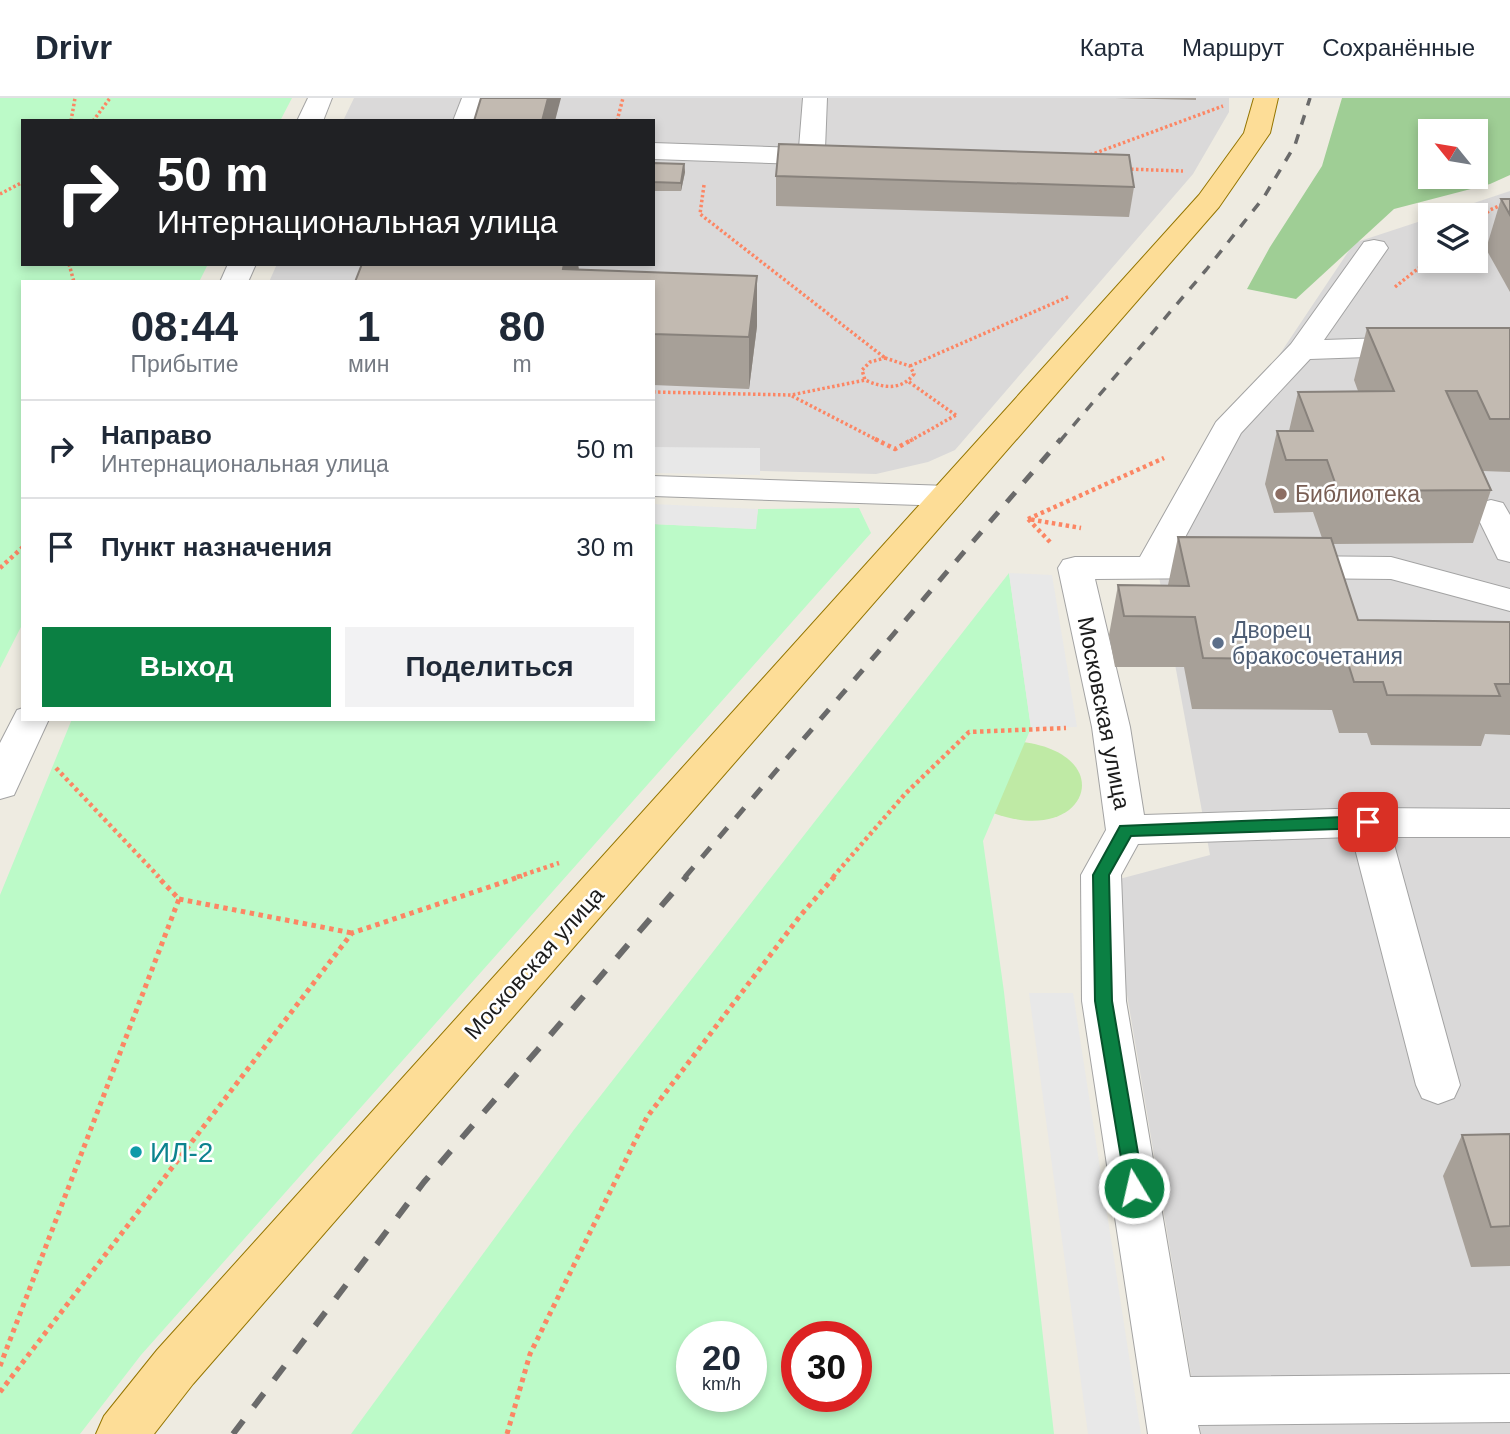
<!DOCTYPE html>
<html lang="ru">
<meta charset="utf-8">
<style>
:root{--surface:#fff;--page:#f2f2f3;--text:#1f2937;--muted:#747a83;--line:#e0e1e3;--accent:#0b8043}
body{margin:0;font-family:Helvetica,sans-serif;background:var(--page);color:var(--text);height:100vh;display:flex;flex-direction:column;font-size:26px;white-space:nowrap}
*{box-sizing:border-box;margin:0}
p{font-size:23px;color:var(--muted)}
.icon{flex:none;width:38px;height:38px;fill:none;stroke:currentColor;stroke-width:2;stroke-linecap:round;stroke-linejoin:round}
.map{position:relative;flex:1;overflow:hidden}
.sheet{position:absolute;left:21px;top:182px;width:634px;height:441px;display:flex;flex-direction:column;background:var(--surface);border-radius:0px;box-shadow:0 4px 10px #0003}
.sheet>*{flex:none}
.top-card{position:absolute;left:21px;top:21px;width:634px;height:147px;border-radius:0px;box-shadow:0 4px 10px #0003;background:#202124;color:#fff;overflow:hidden}
.needle{width:46px;rotate:300deg}
.buttons{position:absolute;left:1418px;top:21px;display:grid;gap:14px}
.buttons a{display:grid;place-items:center;width:70px;height:70px;border-radius:0px;background:var(--surface);box-shadow:0 4px 10px #0003;font-size:35px}
.speed{position:absolute;left:676px;top:1223px;display:flex;gap:14px;font-size:35px;font-weight:700;text-align:center}
.speed>*{display:grid;place-content:center;width:91px;height:91px;border-radius:50%;background:var(--surface);box-shadow:0 4px 10px #0003;line-height:1}
.speed small{font-size:18px;font-weight:400}
.speed .limit{border:10px solid #d22;background:#fff;color:#111}
.pin{position:absolute;display:grid;place-items:center;width:60px;height:60px;color:#fff;margin:-30px;border-radius:14px;box-shadow:0 4px 10px #0006}
.me{position:absolute;width:77px;margin:-38px;rotate:351deg;stroke-linejoin:round;filter:drop-shadow(0 0 5px #0008)}
.turn{display:flex;align-items:center;gap:24px;height:147px;padding:0 21px;font-size:32px}
.turn .icon{width:91px;height:91px;stroke-width:2.5}
.turn b{display:block;font-size:49px;line-height:60px}
.eta{display:flex;justify-content:space-evenly;align-items:center;height:119px;text-align:center}
.eta b{font-size:42px;font-weight:600;line-height:49px}
.button{display:flex;gap:14px;margin-top:auto;padding:14px 21px}
.button a{flex:1;height:80px;border-radius:0px;background:var(--accent);color:#fff;font-size:28px;font-weight:600;line-height:80px;text-align:center}
.button a+a{background:var(--page);color:var(--text)}
ul{padding:0;list-style:none}
li{display:flex;align-items:center;gap:21px;height:98px;padding:0 21px;border-top:2px solid var(--line)}
li div{flex:1}
li b{display:block;font-size:26px}
li em{font-style:normal}
header{display:flex;align-items:center;gap:42px;box-sizing:border-box;height:98px;padding:0 35px;background:var(--surface);border-bottom:2px solid var(--line)}
header strong{font-size:33px}
nav{display:flex;gap:38px;margin-inline-start:auto;font-size:24px}
.map>svg:first-child{display:block}
</style>
<header>
<strong>Drivr</strong>
<nav><a>Карта</a><a>Маршрут</a><a>Сохранённые</a></nav>
</header>
<div class="map">
<svg width="1510" height="1336" viewBox="0 0 1510 1336">
<rect width="100%" height="100%" fill="#eeebe1"/>
<g fill="#dad9d9">
<path d="M354,0H1229V14L1193,76L955,352L928,364L876,376L653,370V184H269L277,166H653V23H343Z"/>
<path d="M1510,93V1336H1201L1108,784L1210,757L1153,446L1354,145L1430,120V163H1475V117H1438Z"/>
</g>
<path fill="#bfeaa5" d="M1014,643C1122,651 1091,751 993,715Z"/>
<path fill="#9fce95" fill-rule="evenodd" d="M1342,0H1510V77L1490,86L1394,111L1296,201L1247,191L1270,149L1322,68ZM1430,33H1475V79H1430Z"/>
<g fill="#bcfac8" fill-rule="evenodd">
<path d="M0,0H292L280,23H23V166H208L199,184H23V525L0,570Z"/>
<path d="M859,410L871,435L141,1257L80,1336H0V797L72,621H653V426L755,431L758,411Z"/>
<path d="M1009,475L1031,630L983,743L1004,894L1054,1336H351L573,1033ZM691,1239H751V1298H691ZM796,1239H856V1298H796Z"/>
</g>
<g fill="#e8e8e8">
<path d="M653,349L760,350V377L653,375Z"/>
<path d="M653,406L758,411L756,431L653,426Z"/>
<path d="M1009,475L1052,477L1077,629L1031,630Z"/>
<path d="M1029,895H1073L1141,1336H1088Z"/>
</g>
<g fill="none" stroke-linecap="round" stroke-linejoin="round">
<defs>
<g id="minor">
<path d="M308,0H332L323,23H297Z"/>
<path d="M462,0H486L479,23H453Z"/>
<path d="M803,0H827L825,51L838,53L842,59L838,65L829,67L653,61V45L799,50Z"/>
<path d="M1374,142L1384,144L1388,150L1324,242L1510,236V254L1310,261L1241,335L1175,458H1225L1237,461L1242,469L1237,477L1225,480L1095,481L1130,629L1144,717L1368,710L1510,711V739H1392L1460,987L1454,1000L1438,1006L1422,1000L1416,987L1352,739L1138,746L1121,777L1126,903L1190,1279L1510,1276V1324L1198,1327L1200,1336H1148L1082,903L1081,777L1106,732L1092,629L1058,470L1063,462L1075,459H1140L1216,324L1291,246L1364,144Z"/>
<path d="M228,166H256L248,184H220Z"/>
<path d="M653,378L949,388L961,391L966,398L961,405L949,408L653,398Z"/>
<path d="M1491,402L1503,405L1510,417V464L1498,461L1474,412L1479,405Z"/>
<path d="M1289,458L1391,459L1510,491V513L1391,481L1289,480L1277,477L1272,469L1277,461Z"/>
<path d="M23,610V621H49L14,697L0,701V645L17,612Z"/>
</g>
<path id="major" d="M1254,0H1278L1270,35L1219,109L193,1286L154,1336H96L104,1318L157,1252L1199,97L1244,35Z"/>
</defs>
<use href="#minor" stroke="#a3a3a3" stroke-width="2"/>
<use href="#major" stroke="#947500" stroke-width="2"/>
<g stroke="#fc8664" stroke-width="3.5" stroke-dasharray="2.5 2.5" stroke-linecap="butt">
<path d="M71,23L75,0"/>
<path d="M93,23L110,0"/>
<path d="M617,23L623,0"/>
<path d="M1090,57L1223,8"/>
<path d="M1126,71L1183,73"/>
<path d="M704,87L700,116L885,260"/>
<path d="M0,96L23,84"/>
<path d="M1475,124L1490,112L1510,103"/>
<path d="M69,166L74,184"/>
<path d="M1395,189L1430,161"/>
<path d="M885,260L910,268L914,276C901,293 883,290 865,282L862,272L870,264Z"/>
<path d="M910,268L1070,198"/>
<path d="M909,284L957,318"/>
<path d="M653,294L791,297L865,282"/>
<path d="M792,298L879,343"/>
<path d="M910,343L956,317"/>
</g>
<g stroke="#fc8664" stroke-width="4.5" stroke-dasharray="3.5 3.5" stroke-linecap="butt">
<path d="M875,341L895,351L913,341"/>
<path d="M1028,421L1164,360"/>
<path d="M1050,444L1028,421L1081,430"/>
<path d="M0,470L23,449"/>
<path d="M56,670L159,779"/>
<path d="M517,779L559,765"/>
<path d="M833,779L905,696L969,634L1066,630"/>
</g>
<g stroke="#fc8664" stroke-width="5" stroke-dasharray="4.5 4.5" stroke-linecap="butt">
<path d="M179,801L352,835"/>
<path d="M0,1268L179,801L157,778"/>
<path d="M0,1294L352,835L522,778"/>
<path d="M507,1336L530,1256L647,1019L800,818L835,778"/>
</g>
<use href="#minor" fill="#fff" fill-rule="evenodd"/>
<use href="#major" fill="#fddd97" fill-rule="evenodd"/>
<path stroke="#6a6a6a" stroke-width="3.5" stroke-dasharray="10 10" stroke-linecap="butt" d="M1060,343L1206,172L1264,99L1295,47L1310,0"/>
<path stroke="#6a6a6a" stroke-width="5" stroke-dasharray="13 13" stroke-linecap="butt" d="M685,779L1061,341"/>
<path stroke="#6a6a6a" stroke-width="6" stroke-dasharray="17 17" stroke-linecap="butt" d="M233,1336L424,1084L687,778"/>
</g>
<g fill="#a7a098">
<path d="M1115,0H1196V2Z"/>
<path d="M653,65L684,66L685,74L681,93H653Z"/>
<path d="M776,78L1134,89L1129,119L776,108Z"/>
<path d="M1501,101H1510V194L1486,151Z"/>
<path d="M362,166H578L579,172L757,178V228L749,291L653,287V184H355Z"/>
<path d="M1367,230H1510V374L1483,373L1491,392L1473,445L1333,446L1358,522L1510,524V637L1485,636L1481,648L1371,647L1367,635H1339L1332,612L1192,611L1184,569H1115L1109,537L1118,487H1168L1178,439L1322,440L1313,414L1274,415L1265,386L1277,333H1289L1298,294L1358,293L1354,282Z"/>
<path d="M1510,1036V1168L1471,1169L1443,1078L1462,1037Z"/>
</g>
<g fill="#88827c">
<path d="M548,0H561L555,23H542Z"/>
<path d="M684,66L685,74L681,93V85Z"/>
<path d="M564,166H578L579,174L563,171Z"/>
<path d="M757,178V228L749,291V239Z"/>
</g>
<g fill="#c2bab1" stroke="#88827c" stroke-width="2">
<path d="M481,0H548L542,23H474Z"/>
<path d="M779,46L1129,57L1134,89L776,78Z"/>
<path d="M653,65L684,66L681,85L653,84Z"/>
<path d="M1501,101H1510V117Z"/>
<path d="M362,166H564L563,171L757,178L749,239L653,236V184H355Z"/>
<path d="M1367,230H1510V321H1490L1477,293H1446L1491,392L1338,393L1327,362H1286L1277,333H1313L1298,294L1394,293Z"/>
<path d="M1178,439L1331,440L1358,522L1510,524V586H1495L1500,598L1387,597L1383,584H1354L1347,562L1203,560L1195,519L1124,518L1118,487L1189,488Z"/>
<path d="M1510,1036V1128L1491,1129L1462,1037Z"/>
</g>
<path fill="#0b8043" stroke="#07532c" stroke-width="2" d="M1368,718L1377,724L1368,730L1131,738L1109,777L1112,903L1144,1090L1141,1096L1134,1098L1127,1096L1095,903L1093,777L1120,728Z"/>
<circle fill="#8d6e63" stroke="#fff" stroke-width="2.5" cx="1281" cy="396" r="7"/>
<circle fill="#5c6f8a" stroke="#fff" stroke-width="2.5" cx="1218" cy="545" r="7"/>
<circle fill="#0f9aa8" stroke="#fff" stroke-width="2.5" cx="136" cy="1054" r="7"/>
<g text-anchor="middle" dominant-baseline="central" stroke-width="5" stroke-linejoin="round" paint-order="stroke">
<g font-size="23" fill="#785e54" stroke="#fff" text-anchor="start">
<text x="1295" y="396">Библиотека</text>
</g>
<g font-size="23" fill="#4e5e75" stroke="#fff" text-anchor="start">
<text x="1232" y="532">Дворец<tspan x="1232" dy="26">бракосочетания</tspan></text>
</g>
<g font-size="23" fill="#1c1c1c" stroke="#fff">
<text transform="translate(1104 615) rotate(79)">Московская улица</text>
<text transform="translate(534 865) rotate(-48)">Московская улица</text>
</g>
<g font-size="28" fill="#0d838f" stroke="#fff" text-anchor="start">
<text x="150" y="1054">ИЛ-2</text>
</g>
</g>
</svg>
<div class="buttons">
<a><svg class="needle" viewBox="-14 -14 28 28"><path d="M0-13l5 13h-10z" fill="#e53935"/><path d="M0 13l5-13h-10z" fill="#747a83"/></svg></a>
<a><svg class="icon" aria-label="layers" viewBox="0 0 24 24"><path d="M12 4l9 5-9 5-9-5zM3 14l9 5 9-5"/></svg></a>
</div>
<div class="speed"><div>20<small>km/h</small></div><div class="limit">30</div></div>
<div class="pin" style="left:1368px;top:724px;background:#d93025"><svg class="icon" aria-label="arrive" viewBox="0 0 24 24"><path d="M6 21V4h12l-3 4 3 4H6"/></svg></div>
<svg class="me" style="left:1134px;top:1090px" viewBox="-20 -20 40 40"><circle r="17" fill="#0b8043" stroke="#fff" stroke-width="3"/><path d="M0-11L8 9 0 5-8 9z" fill="#fff"/></svg>
<div class="top-card">
<div class="turn"><svg class="icon" aria-label="right" viewBox="0 0 24 24"><path d="M7 20v-9h11M14 6l5 5-5 5"/></svg><div><b>50 m</b>Интернациональная улица</div></div>
</div>
<section class="sheet">
<div class="eta">
<div><b>08:44</b><p>Прибытие</p></div>
<div><b>1</b><p>мин</p></div>
<div><b>80</b><p>m</p></div>
</div>
<ul>
<li><svg class="icon" aria-label="right" viewBox="0 0 24 24"><path d="M7 20v-9h11M14 6l5 5-5 5"/></svg><div><b>Направо</b><p>Интернациональная улица</p></div><em>50 m</em></li>
<li><svg class="icon" aria-label="arrive" viewBox="0 0 24 24"><path d="M6 21V4h12l-3 4 3 4H6"/></svg><div><b>Пункт назначения</b></div><em>30 m</em></li>
</ul>
<div class="button"><a>Выход</a><a>Поделиться</a></div>
</section>
</div>
